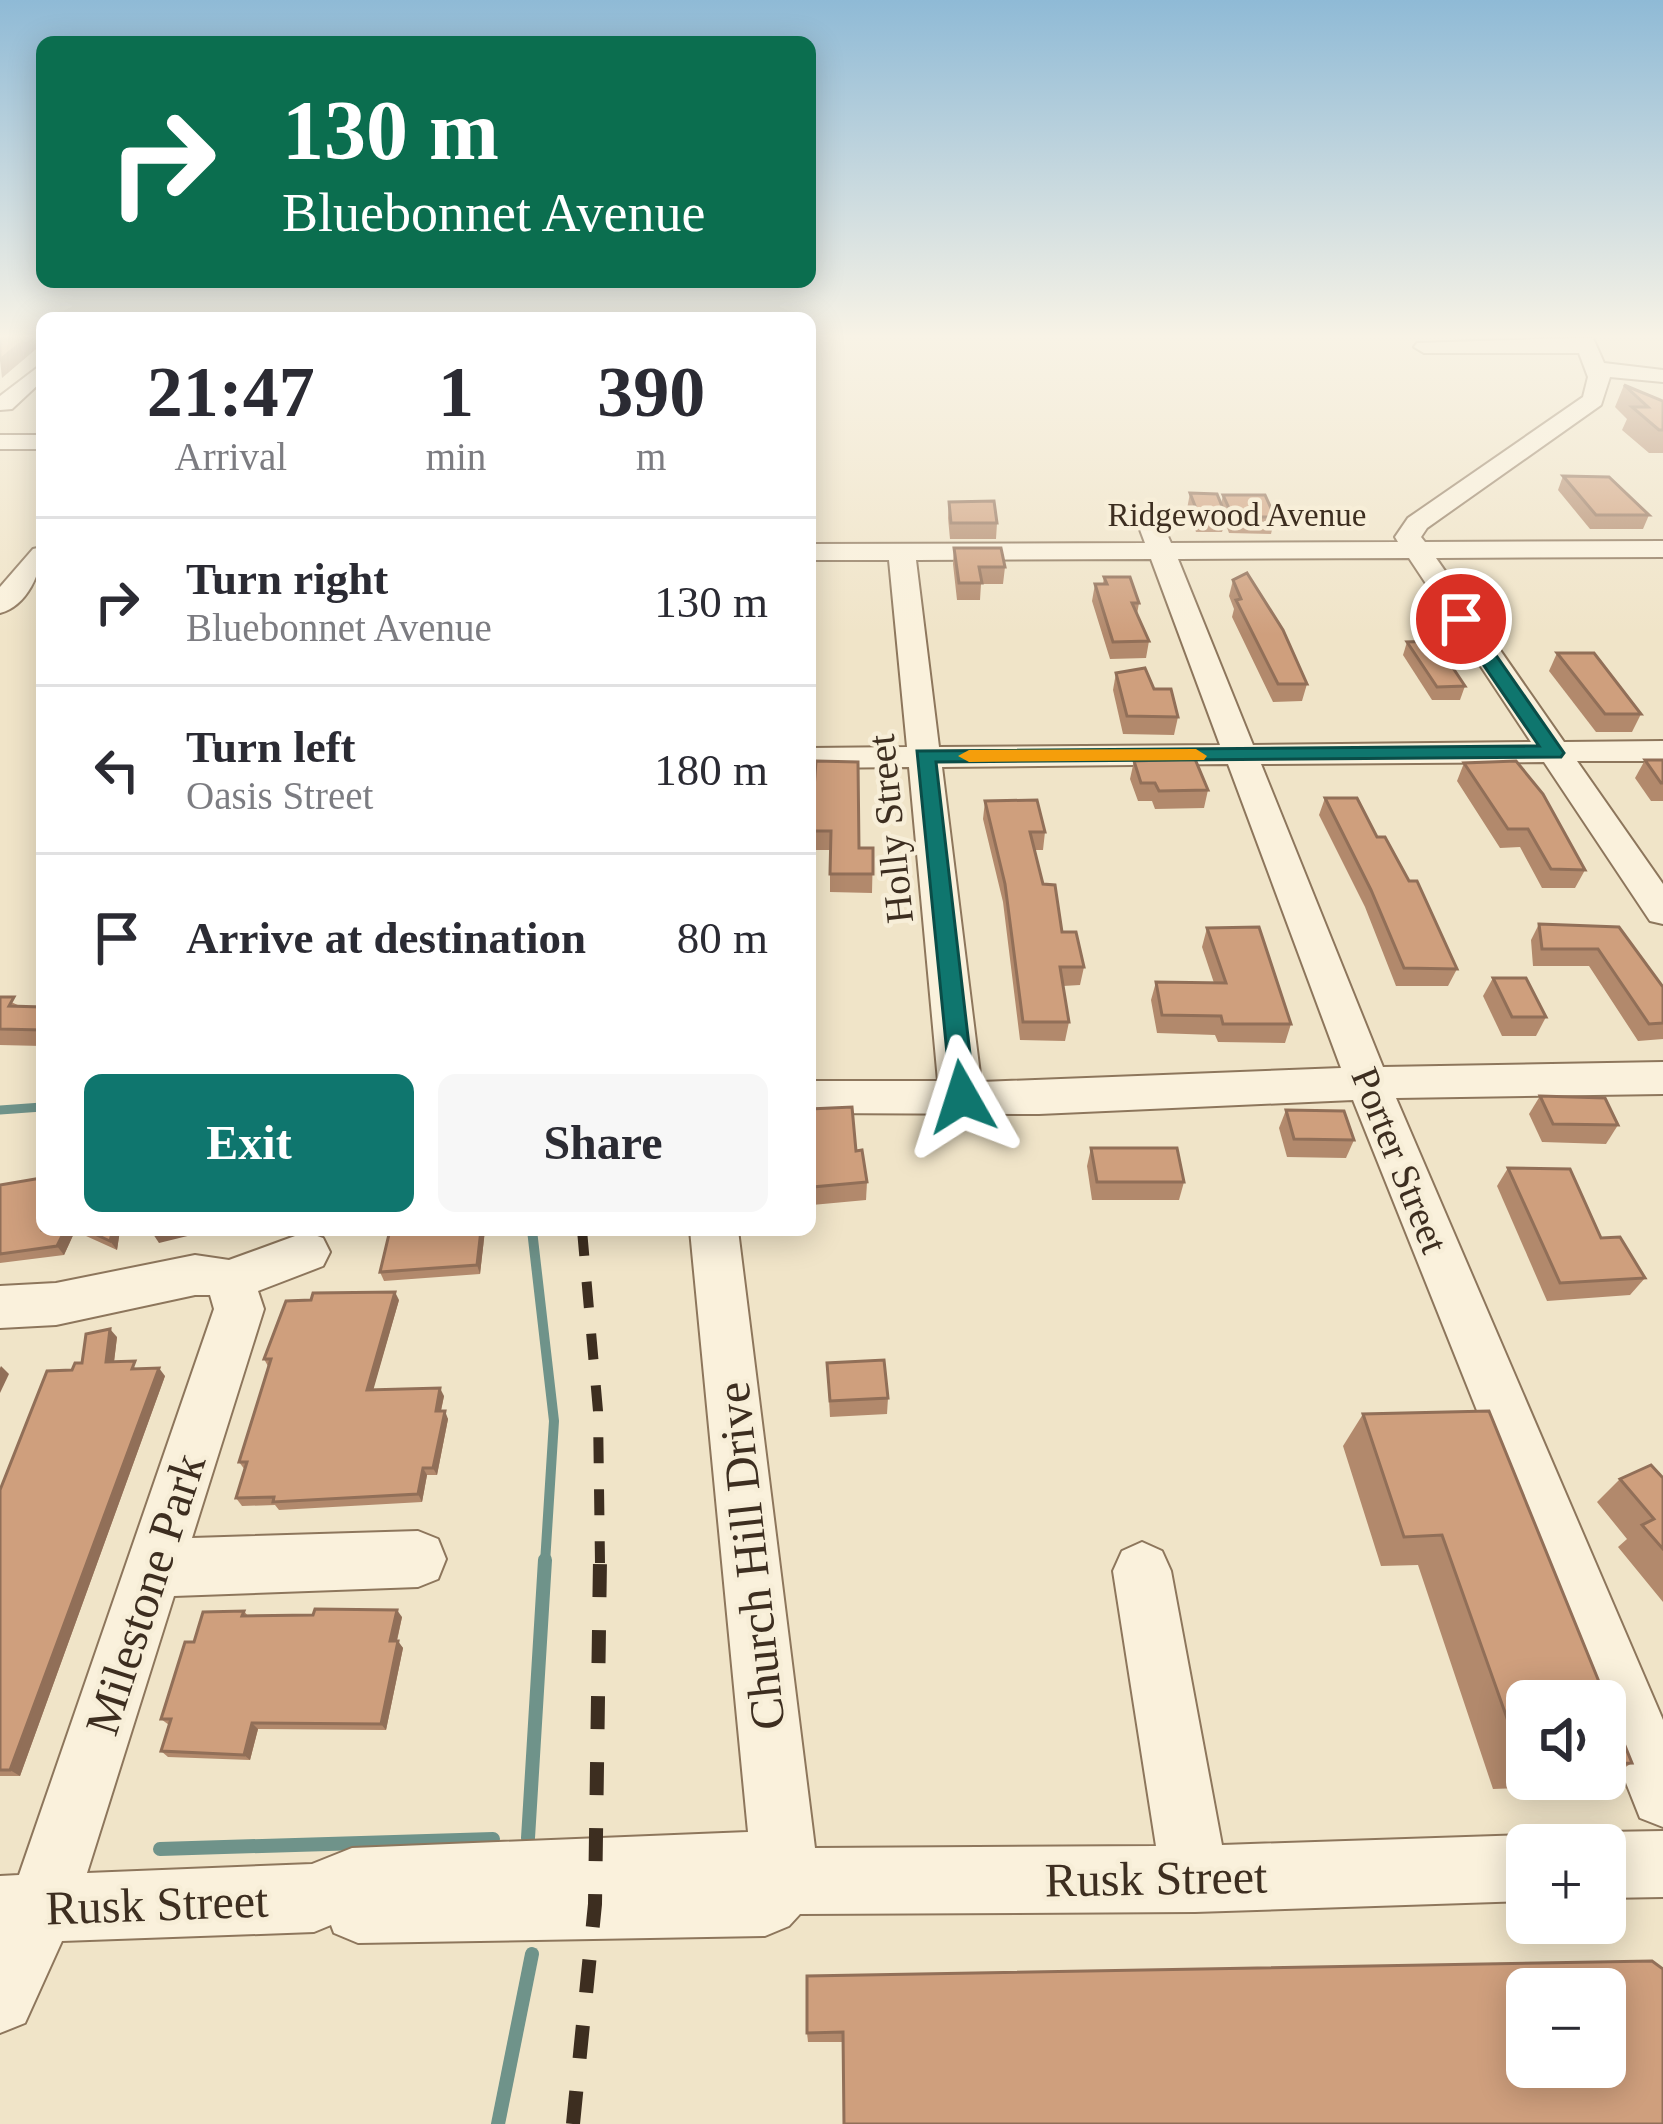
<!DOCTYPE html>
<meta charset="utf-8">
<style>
:root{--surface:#fff;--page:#f7f7f7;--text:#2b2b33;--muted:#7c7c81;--line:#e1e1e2;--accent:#0f766e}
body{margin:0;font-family:Georgia,serif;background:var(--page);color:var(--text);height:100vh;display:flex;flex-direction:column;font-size:45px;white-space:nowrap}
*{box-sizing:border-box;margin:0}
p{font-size:39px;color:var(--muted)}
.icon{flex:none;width:66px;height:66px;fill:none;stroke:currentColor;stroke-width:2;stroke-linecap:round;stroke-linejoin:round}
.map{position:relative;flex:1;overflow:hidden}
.sheet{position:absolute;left:36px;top:312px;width:780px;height:924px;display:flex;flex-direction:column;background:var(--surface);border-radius:18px;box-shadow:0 6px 30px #0003}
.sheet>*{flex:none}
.guide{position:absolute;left:36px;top:36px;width:780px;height:252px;border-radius:18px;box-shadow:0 6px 30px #0003;background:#0b6e4f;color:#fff;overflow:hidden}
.tools{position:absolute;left:1506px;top:1680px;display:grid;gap:24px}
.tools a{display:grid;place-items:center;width:120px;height:120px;border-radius:18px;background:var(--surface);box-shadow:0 6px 30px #0003;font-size:60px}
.pin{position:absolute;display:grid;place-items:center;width:102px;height:102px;color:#fff;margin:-51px;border:6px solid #fff;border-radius:50%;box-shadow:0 3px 12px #0007}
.me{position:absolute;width:132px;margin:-66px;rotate:354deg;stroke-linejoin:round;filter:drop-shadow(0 0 9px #0008)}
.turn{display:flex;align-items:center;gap:42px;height:252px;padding:0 48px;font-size:54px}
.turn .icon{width:156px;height:156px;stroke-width:2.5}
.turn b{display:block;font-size:84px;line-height:102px}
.eta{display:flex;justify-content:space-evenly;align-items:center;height:204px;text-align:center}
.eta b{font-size:72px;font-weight:600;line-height:84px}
.button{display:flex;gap:24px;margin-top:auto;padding:24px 48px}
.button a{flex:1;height:138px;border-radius:18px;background:var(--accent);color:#fff;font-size:48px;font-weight:600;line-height:138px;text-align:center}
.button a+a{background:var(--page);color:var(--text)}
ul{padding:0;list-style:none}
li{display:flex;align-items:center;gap:36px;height:168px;padding:0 48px;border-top:3px solid var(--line)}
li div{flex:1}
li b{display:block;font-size:45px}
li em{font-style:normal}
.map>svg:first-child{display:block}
</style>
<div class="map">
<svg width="1663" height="2124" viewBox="0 0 1663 2124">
<rect width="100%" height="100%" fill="#f0e4c8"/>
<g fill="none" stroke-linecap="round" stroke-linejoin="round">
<path stroke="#6f938a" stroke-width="9" d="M0,1110L42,1107"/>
<path stroke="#6f938a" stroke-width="10" d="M532,1230L554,1421L545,1563"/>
<g stroke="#6f938a" stroke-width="14">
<path d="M528,1838L545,1560"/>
<path d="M160,1849L493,1839"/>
<path d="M498,2124L532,1954"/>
</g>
<defs>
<g id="minor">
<path d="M1573,338H1593L1604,363L1663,370V382L1610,377L1601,405L1427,528L1421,537L1425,542L1663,541V557L1436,558L1564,742L1663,741V761H1577L1663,884V924L1650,921L1544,762L1261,764L1383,1067L1663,1062V1094L1396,1098L1663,1720V1827L1640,1818L1605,1730V1701H1593L1353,1100L1039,1114L810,1113V1081H938L909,767L810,768V748L907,747L889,560H810V544L1145,543L1136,519L1149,511L1158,514L1171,543L1398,542L1395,537L1408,518L1583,397L1588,377L1579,353H1424L1414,347L1417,343ZM1409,558L1531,742L1253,745L1178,559ZM1151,559L1220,745L939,747L916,560ZM1228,764L1341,1068L981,1082L942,767Z"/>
<path d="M42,364V381L12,409L0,410V396Z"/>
<rect x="0" y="435" width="42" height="14"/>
<path d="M42,547C42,572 27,606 0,613V587L33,549Z"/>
<path d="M690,1230H738L815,1848L1156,1846L1113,1571L1122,1551L1142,1542L1162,1551L1171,1571L1222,1845L1527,1835L1551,1845H1527V1901L1195,1912L800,1914L789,1926L765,1936L358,1943L334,1933L331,1925L314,1932L62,1941L25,2023L0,2033V1876L19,1875L214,1309L210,1295H195L56,1325L0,1328V1286L56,1283L195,1255L229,1260L306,1232L323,1238L330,1252L323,1266L258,1291L264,1309L192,1538L418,1531L438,1539L446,1559L438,1579L418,1587L174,1596L87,1873L312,1864L352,1848L748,1832Z"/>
<path d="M1663,1831V1897L1605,1898V1845H1580L1582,1842L1605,1832Z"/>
</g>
</defs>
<use href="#minor" stroke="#8d765c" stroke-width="4"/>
<use href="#minor" fill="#faf1dc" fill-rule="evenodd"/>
<path stroke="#3d2e20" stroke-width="10" stroke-dasharray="26 26" stroke-linecap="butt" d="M582,1230L598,1411L600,1563"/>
<path stroke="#3d2e20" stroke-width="14" stroke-dasharray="33 33" stroke-linecap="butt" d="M573,2124L595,1904L600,1560"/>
</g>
<g fill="#b2896c" fill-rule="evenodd">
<path d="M1624,385L1663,401V453H1649L1622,430L1627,419L1615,407Z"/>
<path d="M1563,476L1649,515L1643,529H1590L1558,490Z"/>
<path d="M1190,493L1221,504L1223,495L1275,517L1271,534L1229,533L1225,522L1222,532H1196L1187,509Z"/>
<path d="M949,502L997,523L996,539H950L948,518Z"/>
<path d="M954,548L1005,567L1003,584H981L980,600H957L953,564Z"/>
<path d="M1104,577L1139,603L1137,614L1149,641L1146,658L1110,659L1092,601L1095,584H1103Z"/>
<path d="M1233,580L1307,684L1302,701L1273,702L1232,617L1234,609L1229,596Z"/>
<path d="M1407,642L1465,686L1460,700H1432L1403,655Z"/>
<path d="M1557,653L1641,714L1632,732H1596L1549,671Z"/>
<path d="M1116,673L1154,689L1178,717L1174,735L1123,734L1113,690Z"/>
<path d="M1645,760H1663V801H1651L1635,778Z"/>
<path d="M816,761L859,848H873L872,893L830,892V850H811Z"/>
<path d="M1134,761L1208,790L1204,808L1155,809L1152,801H1138L1130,779Z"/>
<path d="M1464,763L1585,870L1575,888H1542L1520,847L1500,848L1457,781Z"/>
<path d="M1325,798L1377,837L1457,969L1448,986H1396L1365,907L1319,815Z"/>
<path d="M985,801L1045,832L1043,850H1035L1043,884L1062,932L1084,967L1080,985L1063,986L1069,1022L1065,1041L1020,1040L1003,902L983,819Z"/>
<path d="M1539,924L1619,927L1663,987V1039L1638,1041L1589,966H1533L1531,940Z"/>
<path d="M1207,928L1291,1024L1285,1043L1218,1042L1215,1035L1157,1033L1151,1000L1156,982L1214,983L1202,947Z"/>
<path d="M1493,978L1546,1017L1536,1036H1502L1483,996Z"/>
<path d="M0,997L20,1006L42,1007V1046L0,1045Z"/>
<path d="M1540,1096L1618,1125L1606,1144L1542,1142L1529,1114Z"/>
<path d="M810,1109L856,1151L867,1182L866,1200L812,1205L810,1186Z"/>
<path d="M1286,1110L1354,1140L1346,1158L1287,1157L1279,1128Z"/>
<path d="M1091,1148L1184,1182L1179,1200H1092L1087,1166Z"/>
<path d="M1508,1168L1601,1238L1645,1278L1630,1295L1547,1301L1497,1186Z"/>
<path d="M0,1185L42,1230H120L117,1250L75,1231L64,1255L0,1263Z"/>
<path d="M390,1230H485L480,1274L384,1281L380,1272Z"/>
<path d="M399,1300L373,1389L444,1396L441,1411L448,1419L437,1475H427L422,1502L279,1510L275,1505L242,1506L236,1498L245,1470L239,1462L269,1368L264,1359Z"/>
<path d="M117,1337L114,1362L165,1376L20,1776H0V1490L72,1370Z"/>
<path d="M827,1363L888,1398L887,1414L830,1417Z"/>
<path d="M1489,1411L1632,1763L1597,1785L1493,1789L1418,1565L1381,1566L1343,1446L1363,1414ZM1527,1701H1605V1779H1527Z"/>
<path d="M1663,1478V1602L1618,1547L1627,1539L1597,1502L1620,1479Z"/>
<path d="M244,1611L248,1616L402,1617L397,1641L403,1648L386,1730L258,1729L250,1760L168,1757L161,1751L169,1725L161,1719L194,1642Z"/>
<path d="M1652,1961L843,2042H808L807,2033Z"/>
</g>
<g fill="#916f58">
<path d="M27,338H42V344L2,378L0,360Z"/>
<path d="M65,1230L75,1231L64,1255L57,1246Z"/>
<path d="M113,1230H120L117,1250L110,1241Z"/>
<path d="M170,1230H212L159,1243L153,1234Z"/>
<path d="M481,1230H485L480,1274L477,1265Z"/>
<path d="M395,1292L399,1300L371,1398L367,1390Z"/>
<path d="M110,1329L117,1337L113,1370L106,1362Z"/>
<path d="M1,1366L9,1374L0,1393V1368Z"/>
<path d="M159,1368L165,1376L20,1776L10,1770Z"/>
<path d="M440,1388L444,1396L439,1419L436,1411Z"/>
<path d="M445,1411L448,1419L437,1475L433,1468Z"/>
<path d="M423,1468L427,1475L422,1502L418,1494Z"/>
<path d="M397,1610L402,1617L395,1648L390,1641Z"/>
<path d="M398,1641L403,1648L386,1730L381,1724Z"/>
<path d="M252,1723L258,1729L250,1760L244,1755Z"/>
</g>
<g fill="#cf9f7d" stroke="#916f58" stroke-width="3" fill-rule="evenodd">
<path d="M0,338H27L0,360Z"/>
<path d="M1624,385L1663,401V430H1659L1632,407H1648Z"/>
<path d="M1563,476L1609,477L1649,515H1596Z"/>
<path d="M1190,493L1217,494L1226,516H1199Z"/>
<path d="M1223,495H1265L1275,517H1233Z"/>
<path d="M994,501L997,523H951L949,502Z"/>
<path d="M954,548H1001L1005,567H979L982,583H959Z"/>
<path d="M1247,573L1283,630L1307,684H1278L1236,600L1241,599L1233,580Z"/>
<path d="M1104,577H1130L1139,603H1132L1149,641L1113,642L1095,584H1107Z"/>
<path d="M1435,641L1465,686L1437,687L1407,642Z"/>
<path d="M1557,653H1594L1641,714H1605Z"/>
<path d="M1145,668L1154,689H1171L1178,717L1127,716L1116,673Z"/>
<path d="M1195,759L1208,790L1159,791L1155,783H1141L1134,761Z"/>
<path d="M1645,760H1663V783H1661Z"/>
<path d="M816,761L858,762L859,848H873V874H830L831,831H811Z"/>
<path d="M1516,761L1543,794L1585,870L1551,869L1528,829H1508L1464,763Z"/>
<path d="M1325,798H1357L1377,837H1385L1409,881H1417L1457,969L1404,968L1371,890Z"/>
<path d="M1037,800L1045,832H1030L1043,884L1055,885L1062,932H1076L1084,967H1060L1069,1022H1023L1005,884L985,801Z"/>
<path d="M1539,924L1619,927L1663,987V1023L1649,1024L1598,949H1542Z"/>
<path d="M1259,927L1291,1024H1223L1221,1016L1162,1015L1156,982L1226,983L1207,928Z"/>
<path d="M1493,978H1526L1546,1017H1512Z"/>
<path d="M0,997H14L9,1006L42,1007V1030L0,1029Z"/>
<path d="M1540,1096L1605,1098L1618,1125L1553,1124Z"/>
<path d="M852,1107L856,1151L862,1150L867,1182L812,1187L810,1171V1109Z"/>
<path d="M1286,1110L1344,1111L1354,1140L1294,1139Z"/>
<path d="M1091,1148H1177L1184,1182H1097Z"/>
<path d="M1508,1168L1570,1169L1601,1238L1620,1237L1645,1278L1560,1283Z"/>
<path d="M41,1178L42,1230H65L57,1246L0,1254V1185Z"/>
<path d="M86,1230H113L110,1241Z"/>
<path d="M390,1230H481L477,1265L380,1272Z"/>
<path d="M395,1292L367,1390L440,1388L436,1411H445L433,1468H423L418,1494L273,1502L274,1497L236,1498L247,1462H239L271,1359H264L286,1301L311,1300L313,1293Z"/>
<path d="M110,1329L106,1362L135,1361L132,1369L159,1368L10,1770H0V1490L47,1371L72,1370L75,1363H82L86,1334Z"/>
<path d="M884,1360L888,1398L830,1401L827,1363Z"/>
<path d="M1489,1411L1632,1763L1605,1764V1701H1527V1766H1524L1442,1535L1404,1537L1363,1414Z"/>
<path d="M1651,1465L1663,1478V1549L1642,1525L1654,1519L1620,1479Z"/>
<path d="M315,1609L397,1610L390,1641H398L381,1724L252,1723L244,1755L161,1751L171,1719H161L185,1642H194L203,1612L244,1611L242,1616L313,1615Z"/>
<path d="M1652,1961L1663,1969V2124H844L843,2032L807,2033V1976ZM1527,1989H1605V2067H1527Z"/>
</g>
<linearGradient id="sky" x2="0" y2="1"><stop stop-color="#8fbad6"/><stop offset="0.53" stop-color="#f8f3e6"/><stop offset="1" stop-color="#f8f3e6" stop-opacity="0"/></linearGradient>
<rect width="1663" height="635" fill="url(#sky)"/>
<path fill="#0f766e" stroke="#0a4d48" stroke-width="3" d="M1454,615H1468L1564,753L1561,757L936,762L975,1097L971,1104H952L917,751L1539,746L1452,619Z"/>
<path fill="#f59e0b" d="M1196,749L1207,756L1204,760L969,762L958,756L969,750Z"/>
<g text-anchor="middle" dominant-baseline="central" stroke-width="9" stroke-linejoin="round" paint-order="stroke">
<g font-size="33" fill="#3d2e20" stroke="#f7eed8">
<text x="1237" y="515">Ridgewood Avenue</text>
</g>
<g font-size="39" fill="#3d2e20" stroke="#f7eed8">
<text transform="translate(890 829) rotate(-96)">Holly Street</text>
<text transform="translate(1400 1160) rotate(68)">Porter Street</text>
</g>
<g font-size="48" fill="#3d2e20" stroke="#f7eed8">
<text transform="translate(750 1556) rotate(-96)">Church Hill Drive</text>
<text transform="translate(145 1594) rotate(-72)">Milestone Park</text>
<text transform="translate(1156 1878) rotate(-1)">Rusk Street</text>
<text transform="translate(157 1904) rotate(-2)">Rusk Street</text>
</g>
</g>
</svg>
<div class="tools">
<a><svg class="icon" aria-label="sound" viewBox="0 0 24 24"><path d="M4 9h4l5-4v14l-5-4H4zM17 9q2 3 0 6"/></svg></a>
<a>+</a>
<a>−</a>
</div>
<div class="pin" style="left:1461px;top:619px;background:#d93025"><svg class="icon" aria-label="arrive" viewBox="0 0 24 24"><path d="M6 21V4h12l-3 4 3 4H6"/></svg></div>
<svg class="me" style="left:962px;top:1097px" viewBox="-20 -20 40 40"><path d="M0-17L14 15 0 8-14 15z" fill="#0f766e" stroke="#fff" stroke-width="4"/></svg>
<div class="guide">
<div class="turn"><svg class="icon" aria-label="right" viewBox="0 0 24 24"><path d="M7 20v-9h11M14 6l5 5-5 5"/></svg><div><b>130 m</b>Bluebonnet Avenue</div></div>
</div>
<section class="sheet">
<div class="eta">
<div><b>21:47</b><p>Arrival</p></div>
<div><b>1</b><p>min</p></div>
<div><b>390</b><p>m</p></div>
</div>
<ul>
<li><svg class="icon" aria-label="right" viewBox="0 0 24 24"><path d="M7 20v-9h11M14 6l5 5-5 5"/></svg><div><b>Turn right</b><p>Bluebonnet Avenue</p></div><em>130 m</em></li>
<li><svg class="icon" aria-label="left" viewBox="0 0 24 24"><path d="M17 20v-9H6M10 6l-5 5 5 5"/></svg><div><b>Turn left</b><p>Oasis Street</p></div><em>180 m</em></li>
<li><svg class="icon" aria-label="arrive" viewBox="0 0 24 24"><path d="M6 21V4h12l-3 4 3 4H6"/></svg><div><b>Arrive at destination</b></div><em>80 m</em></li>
</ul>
<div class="button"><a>Exit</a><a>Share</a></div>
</section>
</div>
